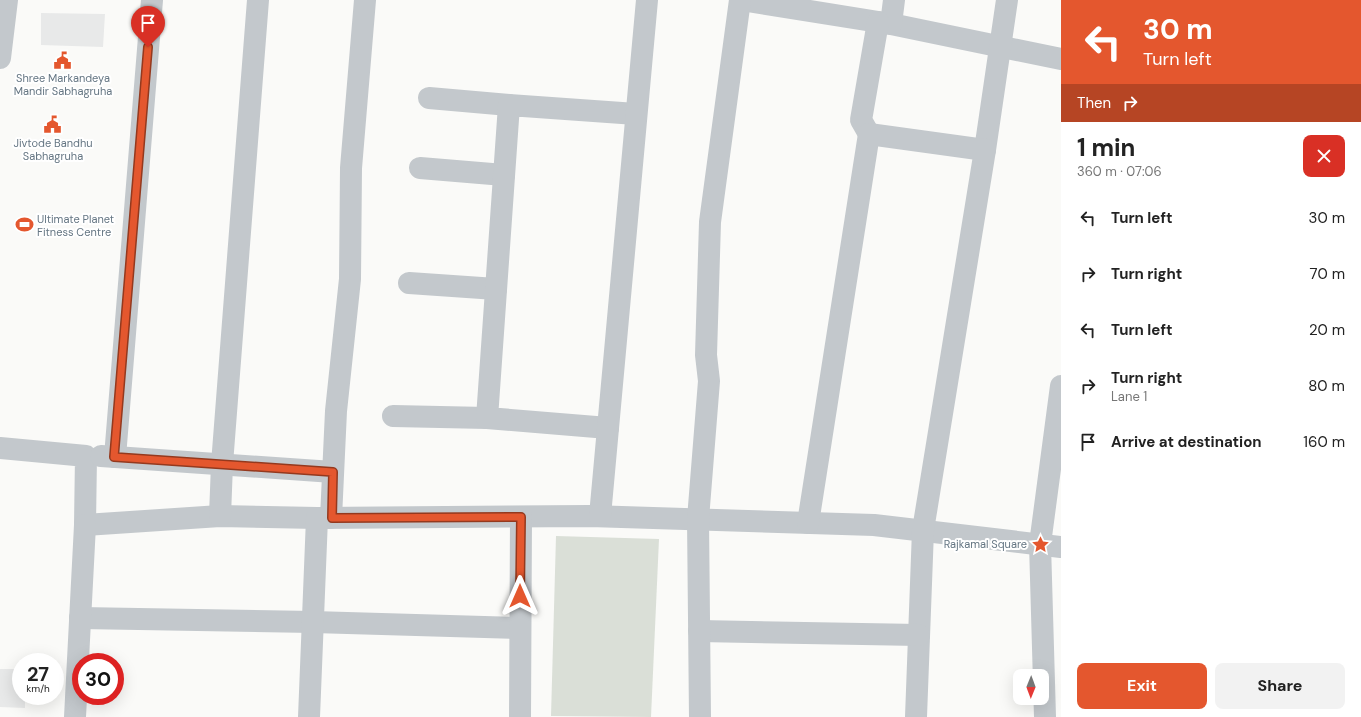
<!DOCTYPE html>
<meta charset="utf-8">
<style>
:root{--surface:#fff;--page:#f2f2f2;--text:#222;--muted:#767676;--accent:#e4572e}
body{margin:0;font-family:"DM Sans",sans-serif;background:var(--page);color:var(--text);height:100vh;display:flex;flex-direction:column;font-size:15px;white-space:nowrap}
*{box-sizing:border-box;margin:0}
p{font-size:13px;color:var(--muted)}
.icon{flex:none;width:22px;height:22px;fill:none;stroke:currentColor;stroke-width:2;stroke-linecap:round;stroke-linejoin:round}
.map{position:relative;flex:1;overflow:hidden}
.drawer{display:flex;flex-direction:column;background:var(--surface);width:300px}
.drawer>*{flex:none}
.banner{background:#e4572e;color:#fff;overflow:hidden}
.needle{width:26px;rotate:181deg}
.fabs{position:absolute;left:1013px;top:669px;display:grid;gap:8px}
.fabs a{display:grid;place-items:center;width:36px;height:36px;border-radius:8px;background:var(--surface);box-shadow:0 4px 16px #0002;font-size:20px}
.speed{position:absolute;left:12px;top:653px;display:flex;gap:8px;font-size:20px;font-weight:700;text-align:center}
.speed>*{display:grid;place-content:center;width:52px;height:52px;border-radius:50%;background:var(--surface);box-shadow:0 4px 16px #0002;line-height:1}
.speed small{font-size:10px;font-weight:400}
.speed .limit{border:6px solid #d22;background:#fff;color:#111}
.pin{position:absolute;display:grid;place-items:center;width:34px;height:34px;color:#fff;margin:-41px -17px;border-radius:50% 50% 50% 0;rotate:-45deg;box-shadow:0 0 4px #0007}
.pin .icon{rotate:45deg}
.me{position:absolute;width:44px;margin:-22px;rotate:0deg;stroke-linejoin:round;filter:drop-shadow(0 0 3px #0008)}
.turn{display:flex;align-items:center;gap:14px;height:84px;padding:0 16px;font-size:18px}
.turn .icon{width:52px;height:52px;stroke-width:2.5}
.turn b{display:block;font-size:28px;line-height:34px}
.then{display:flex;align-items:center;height:38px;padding:0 16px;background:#0003;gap:8px;font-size:15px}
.round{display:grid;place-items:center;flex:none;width:42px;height:42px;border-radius:8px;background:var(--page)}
.overview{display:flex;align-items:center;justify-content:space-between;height:68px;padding:0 16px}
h1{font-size:24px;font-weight:700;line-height:30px}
.cta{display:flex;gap:8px;margin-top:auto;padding:8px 16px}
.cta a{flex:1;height:46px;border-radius:8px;background:var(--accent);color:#fff;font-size:16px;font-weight:700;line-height:46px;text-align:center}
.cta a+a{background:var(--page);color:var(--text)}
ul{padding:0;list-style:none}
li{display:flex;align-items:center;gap:12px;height:56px;padding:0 16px}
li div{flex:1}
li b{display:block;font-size:15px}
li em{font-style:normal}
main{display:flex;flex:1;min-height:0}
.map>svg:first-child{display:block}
</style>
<main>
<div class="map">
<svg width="1061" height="717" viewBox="0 0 1061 717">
<rect width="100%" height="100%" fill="#fafaf8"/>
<g fill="#e8e9e9">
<path d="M41,13L105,14L103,47L41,45Z"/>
<path d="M0,669H21V696H25V708L0,707Z"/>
</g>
<path fill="#dadfd7" d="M556,536L659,539L651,717L551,716Z"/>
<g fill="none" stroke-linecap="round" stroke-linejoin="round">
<g stroke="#c3c8cc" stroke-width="22">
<path d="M741,0L891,24L1061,59"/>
<path d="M891,24L894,0"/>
<path d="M0,58L7,0"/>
<path d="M429,98L509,105"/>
<path d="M869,134L861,120L878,22"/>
<path d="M985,150L1007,0"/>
<path d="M420,168L504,175"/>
<path d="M409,283L496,289"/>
<path d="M393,416L487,418"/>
<path d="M608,428L487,418L509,105L636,114"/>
<path d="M0,448L86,456L85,525L220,516L317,518L590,516L874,525L1061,547"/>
<path d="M101,456L333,472"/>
<path d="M115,457L152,0"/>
<path d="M220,516L222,464L258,0"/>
<path d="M600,516L647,0"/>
<path d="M331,518L336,411L350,279L351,168L365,0"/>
<path d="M808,523L869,134L985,150L923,530L916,717"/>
<path d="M80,618L313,622L520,628"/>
<path d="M699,631L919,635"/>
<path d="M75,717L85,525"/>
<path d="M309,717L317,518"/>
<path d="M520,717L521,517"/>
<path d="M700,717L698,519L709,381L706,355L710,222L740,0"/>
<path d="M1045,717L1040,544L1061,386"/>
</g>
</g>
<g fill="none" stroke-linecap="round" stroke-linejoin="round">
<defs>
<path id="route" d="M148,47L114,457L333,472L332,518L521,517L520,596"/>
</defs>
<use href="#route" stroke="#94391e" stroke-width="10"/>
<use href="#route" stroke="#e4572e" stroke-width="7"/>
</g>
<defs>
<symbol id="civic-bare" viewBox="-9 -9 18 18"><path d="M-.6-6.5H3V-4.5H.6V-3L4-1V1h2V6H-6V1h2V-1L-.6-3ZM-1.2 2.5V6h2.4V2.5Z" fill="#e4572e" stroke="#fff" stroke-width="2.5" paint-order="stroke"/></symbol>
<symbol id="stadium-bare" viewBox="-9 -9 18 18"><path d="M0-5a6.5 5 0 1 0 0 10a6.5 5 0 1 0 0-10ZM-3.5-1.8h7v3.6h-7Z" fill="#e4572e" stroke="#fff" stroke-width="2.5" paint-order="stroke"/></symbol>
<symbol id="sight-bare" viewBox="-9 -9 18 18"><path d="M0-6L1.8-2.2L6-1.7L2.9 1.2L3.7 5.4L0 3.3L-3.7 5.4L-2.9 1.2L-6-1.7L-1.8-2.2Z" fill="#e4572e" stroke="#fff" stroke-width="2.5" paint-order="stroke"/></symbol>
</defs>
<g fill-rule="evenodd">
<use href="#civic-bare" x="50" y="48" width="25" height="25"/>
<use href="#civic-bare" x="40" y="112" width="25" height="25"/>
<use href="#stadium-bare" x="12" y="212" width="25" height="25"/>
<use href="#sight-bare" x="1028" y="532" width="25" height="25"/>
</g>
<g text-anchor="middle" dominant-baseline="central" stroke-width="4" stroke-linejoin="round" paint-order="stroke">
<g font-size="11" fill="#657683" stroke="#fff">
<text x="63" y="78">Shree Markandeya<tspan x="63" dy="13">Mandir Sabhagruha</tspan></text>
<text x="53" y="143">Jivtode Bandhu<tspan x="53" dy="13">Sabhagruha</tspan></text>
<text x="37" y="219" text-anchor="start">Ultimate Planet<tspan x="37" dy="13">Fitness Centre</tspan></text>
<text x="1027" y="544" text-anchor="end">Rajkamal Square</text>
</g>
</g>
</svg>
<div class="fabs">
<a><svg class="needle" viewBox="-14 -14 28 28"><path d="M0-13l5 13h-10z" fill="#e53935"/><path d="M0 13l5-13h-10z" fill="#767676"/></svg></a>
</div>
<div class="speed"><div>27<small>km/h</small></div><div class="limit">30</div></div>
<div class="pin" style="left:148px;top:47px;background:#d93025"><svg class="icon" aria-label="arrive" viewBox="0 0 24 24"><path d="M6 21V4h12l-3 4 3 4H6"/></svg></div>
<svg class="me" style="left:520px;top:596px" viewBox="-20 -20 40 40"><path d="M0-17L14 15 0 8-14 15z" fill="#e4572e" stroke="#fff" stroke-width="4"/></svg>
</div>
<section class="drawer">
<div class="banner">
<div class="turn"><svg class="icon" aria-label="left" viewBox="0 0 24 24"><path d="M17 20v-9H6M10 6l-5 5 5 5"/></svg><div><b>30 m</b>Turn left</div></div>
<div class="then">Then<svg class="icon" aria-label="right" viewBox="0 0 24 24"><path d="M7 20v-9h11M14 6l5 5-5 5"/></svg></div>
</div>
<div class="overview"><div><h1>1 min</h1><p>360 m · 07:06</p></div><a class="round" style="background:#d93025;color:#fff"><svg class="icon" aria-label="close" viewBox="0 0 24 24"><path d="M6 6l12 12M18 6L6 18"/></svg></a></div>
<ul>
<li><svg class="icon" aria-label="left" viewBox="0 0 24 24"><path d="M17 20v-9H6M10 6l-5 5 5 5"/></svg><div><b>Turn left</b></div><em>30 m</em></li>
<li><svg class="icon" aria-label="right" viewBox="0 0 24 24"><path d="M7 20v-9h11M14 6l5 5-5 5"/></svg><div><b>Turn right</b></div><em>70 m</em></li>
<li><svg class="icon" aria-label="left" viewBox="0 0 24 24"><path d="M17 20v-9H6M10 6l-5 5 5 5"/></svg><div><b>Turn left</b></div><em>20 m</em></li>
<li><svg class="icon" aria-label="right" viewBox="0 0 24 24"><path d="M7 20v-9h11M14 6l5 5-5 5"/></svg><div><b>Turn right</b><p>Lane 1</p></div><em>80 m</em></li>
<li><svg class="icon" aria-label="arrive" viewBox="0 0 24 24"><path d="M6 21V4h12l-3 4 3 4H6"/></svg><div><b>Arrive at destination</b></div><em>160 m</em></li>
</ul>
<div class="cta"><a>Exit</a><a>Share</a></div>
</section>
</main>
